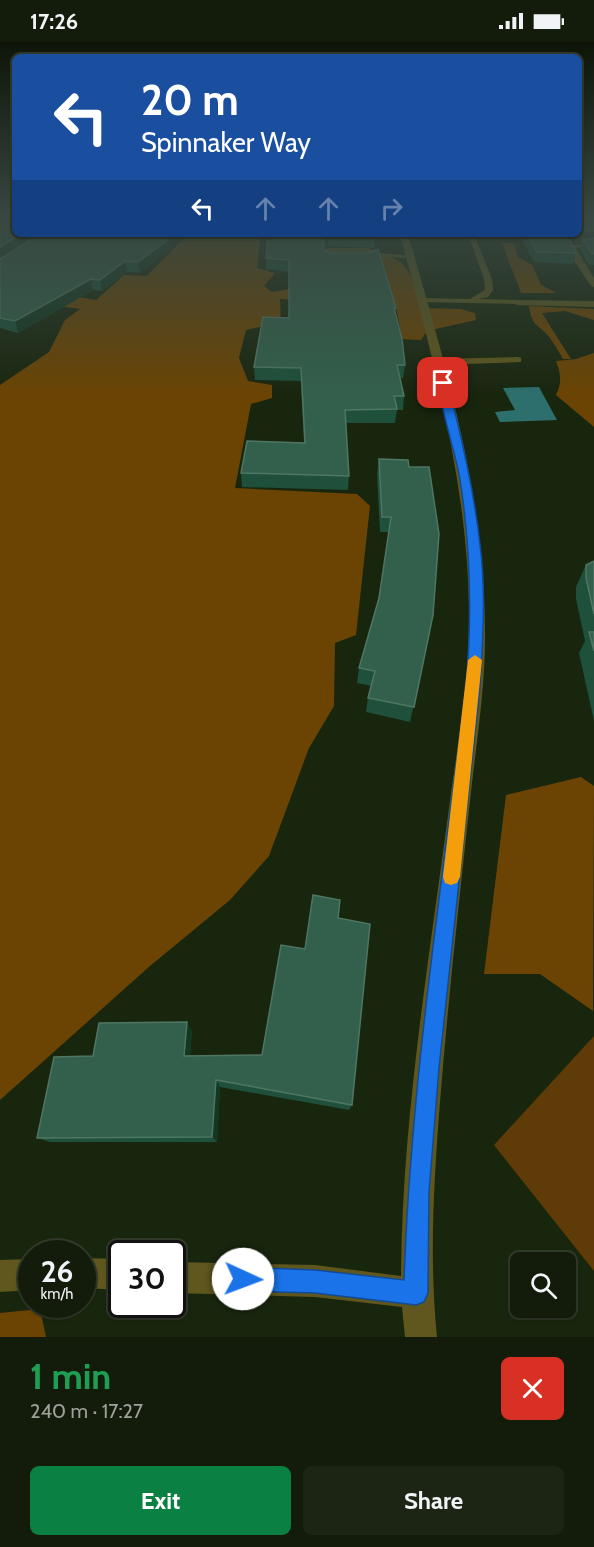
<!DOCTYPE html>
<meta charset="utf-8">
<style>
:root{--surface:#131c0a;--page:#1c2513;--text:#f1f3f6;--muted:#9da19c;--line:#323a2b;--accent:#0b8043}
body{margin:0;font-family:Cabin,sans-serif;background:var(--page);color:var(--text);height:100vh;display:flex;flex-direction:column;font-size:22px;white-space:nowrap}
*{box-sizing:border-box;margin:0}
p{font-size:20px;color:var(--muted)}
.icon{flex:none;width:33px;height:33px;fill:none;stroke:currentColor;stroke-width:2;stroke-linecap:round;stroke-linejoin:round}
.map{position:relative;height:1295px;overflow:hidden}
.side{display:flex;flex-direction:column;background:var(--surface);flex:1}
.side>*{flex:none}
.guide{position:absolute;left:12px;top:12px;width:570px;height:183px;border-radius:9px;box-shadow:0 2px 4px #0004,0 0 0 2px var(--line);background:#1a4fa0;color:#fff;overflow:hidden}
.controls{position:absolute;left:510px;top:1210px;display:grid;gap:12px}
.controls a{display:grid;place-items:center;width:66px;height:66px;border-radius:9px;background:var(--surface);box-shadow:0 2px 4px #0004,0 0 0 2px var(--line);font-size:30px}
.speed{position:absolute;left:18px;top:1198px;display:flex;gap:12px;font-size:30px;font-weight:700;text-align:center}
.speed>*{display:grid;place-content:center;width:78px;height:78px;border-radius:50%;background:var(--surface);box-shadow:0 2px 4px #0004,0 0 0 2px var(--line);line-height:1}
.speed small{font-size:15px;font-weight:400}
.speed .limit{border:3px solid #111;border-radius:9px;background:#fff;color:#111}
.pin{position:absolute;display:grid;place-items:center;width:51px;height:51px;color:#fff;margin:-26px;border-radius:12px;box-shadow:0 3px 9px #0006}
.me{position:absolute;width:66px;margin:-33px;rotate:92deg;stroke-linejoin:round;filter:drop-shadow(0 0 4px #0008)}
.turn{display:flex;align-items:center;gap:21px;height:126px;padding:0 30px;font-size:27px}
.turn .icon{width:78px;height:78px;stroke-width:2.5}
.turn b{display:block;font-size:42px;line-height:51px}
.lanes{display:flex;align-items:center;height:57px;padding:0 30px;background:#0003;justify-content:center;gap:30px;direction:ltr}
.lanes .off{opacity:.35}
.round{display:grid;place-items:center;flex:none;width:63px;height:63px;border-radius:9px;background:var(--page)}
.summary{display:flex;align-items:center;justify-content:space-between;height:102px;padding:0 30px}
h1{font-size:36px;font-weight:700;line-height:45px;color:#1e9e55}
.button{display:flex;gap:12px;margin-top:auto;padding:12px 30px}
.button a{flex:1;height:69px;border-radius:9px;background:var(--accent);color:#fff;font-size:24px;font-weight:700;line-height:69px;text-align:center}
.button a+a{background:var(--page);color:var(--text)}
.status{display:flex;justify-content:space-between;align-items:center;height:42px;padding:0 30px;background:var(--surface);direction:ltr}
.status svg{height:16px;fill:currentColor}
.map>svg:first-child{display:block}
</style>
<div class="status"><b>17:26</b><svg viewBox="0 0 49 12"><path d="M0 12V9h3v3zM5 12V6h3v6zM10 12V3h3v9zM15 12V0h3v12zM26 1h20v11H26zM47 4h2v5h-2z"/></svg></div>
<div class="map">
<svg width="594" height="1295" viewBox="0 0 594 1295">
<rect width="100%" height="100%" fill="#19260e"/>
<path fill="#5f3c07" d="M594,994V1229L494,1103Z"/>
<g fill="#6b4403">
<path d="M188,192H277L263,193L260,198L257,226L275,231L264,244L272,250L289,247L379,248L380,213C412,216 412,240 422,266L461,267L475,271L476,278L427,289L421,298L402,297L396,264L371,258L327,260L280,257L281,280L246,288L239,316L248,339L272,343V356L251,362L235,446L357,452L370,464L356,593L335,601L334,664L309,706L269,814L230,858L150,924L0,1058V343L49,310L65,278L80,267L0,255L50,250L96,258L124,233L147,234Z"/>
<path d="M502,201H514L518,215L532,223L541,243L557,251H521Z"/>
<path d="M529,264L594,267V278L565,269L542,271L571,317H563C559,310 555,303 550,296C539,282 532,286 529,264Z"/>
<path d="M594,311V385L556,353C562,341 561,332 556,319L576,317Z"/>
<path d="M581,735L594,744L593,969L540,932H484L506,753Z"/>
<path d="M40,1267L46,1295H0V1271Z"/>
</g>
<path fill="#2d6f6c" d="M539,345L557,378L500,380L495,370L515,368L503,346Z"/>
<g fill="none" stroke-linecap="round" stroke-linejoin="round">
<g fill="#5f571e" fill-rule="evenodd">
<path d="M468,192H474L492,237L493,248L488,255L479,257L517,258L521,260L520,262L419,260V256H422L470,257L485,248L484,237Z"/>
<path d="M328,206H368L381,211L413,214L410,216L380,215L367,210H332L333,216L345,218L341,220L326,218L325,208Z"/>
<path d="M518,315L521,316V320L438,323L434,320L438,317Z"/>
</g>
<g fill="#5f571e" fill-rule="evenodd">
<path d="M400,192H408C445,321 484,451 485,586C486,644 476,702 470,759C459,860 448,960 440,1060C434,1139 429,1216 437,1295H405L402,1265L315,1255L172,1251V1220L315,1223L401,1234C402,1083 427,930 447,781C455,717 468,652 469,587C471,452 434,321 400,192Z"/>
<path d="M594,200V204L576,206L594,236V245L591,244L570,213L567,204Z"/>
<path d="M514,258L594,259V265L517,263L512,260Z"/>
<path d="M82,1216L122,1217V1248L82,1246Z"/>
<path d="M32,1217V1248L0,1250V1218Z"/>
</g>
</g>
<g fill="#1e503b">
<path d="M0,174L15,192L172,201V205L140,231L127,230L102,249L93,248L18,291L0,286Z"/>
<path d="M579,174H594V223H589L580,208L582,200L573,201L575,195L573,194L571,201L576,211L573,222L534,220L519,192H579Z"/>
<path d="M268,192H377H374V206L328,204L324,207L396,266L395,273L405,323L403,336H400L404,354L403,368H397L395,381H346L349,434L348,448L242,445L241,431L304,401L301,339L255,338L254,325L289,276V230L266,227V216Z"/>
<path d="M379,417L409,425L433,573L410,680L366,670L368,656L372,644L357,641L359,626L379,556L389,490H380L377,432Z"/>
<path d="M594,519V679L579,611L585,599L576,557V545L586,523Z"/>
<path d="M338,876L352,1063L349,1068L220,1045L217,1100H50L37,1096L93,1014L192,989L190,1014L262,1013Z"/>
</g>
<g fill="#133822">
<path d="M594,189V198H583L582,200L573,201L576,192H579V190Z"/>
<path d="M21,192H41L0,217V205Z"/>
<path d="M169,192H181L172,201V205L140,231L138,220Z"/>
<path d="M572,192H574L571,201L568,194Z"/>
<path d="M328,193V204L323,208V197Z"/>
<path d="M125,219L127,230L102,249L100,238Z"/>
<path d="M91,237L93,248L18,291L15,279Z"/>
<path d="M187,980L192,989L189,1022L184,1014Z"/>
<path d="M216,1038L220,1045L217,1100L212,1095Z"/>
</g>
<g fill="#33604c" stroke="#4e7663" stroke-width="1.5">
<path d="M0,174H15V192H21L0,205Z"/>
<path d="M579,174H594V189L579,190L580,187L579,186Z"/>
<path d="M40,192H169L166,195H171L138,220L125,219L100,238L91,237L15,279L0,276V217Z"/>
<path d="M268,192H374V195L328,193L323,197L324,207L330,211H368L378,207L396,266H394L402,297L405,323H397L404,354H394L397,367L345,368L349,434L241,431L247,399L305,401L301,326L254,325L263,275L289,276V218L266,216Z"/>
<path d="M527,192H572L568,194L576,211L537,210Z"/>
<path d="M594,196V212H592L583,198Z"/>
<path d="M379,417L408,418L409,425H429L439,492L433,573L414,665L368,656L375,629L359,626L379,556L391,475H382Z"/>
<path d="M594,519V572L586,536V523Z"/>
<path d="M589,590H594V609Z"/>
<path d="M313,853L340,858L338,876L370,882L352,1063L216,1038L212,1095L37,1096L54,1015L93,1014L99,981L187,980L184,1014L262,1013L281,903L305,907Z"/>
</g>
<linearGradient id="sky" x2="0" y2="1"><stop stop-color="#0e1508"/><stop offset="0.49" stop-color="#384741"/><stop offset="1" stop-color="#384741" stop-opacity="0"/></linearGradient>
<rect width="594" height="355" fill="url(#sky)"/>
<path fill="#1a73e8" stroke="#114b97" stroke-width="1.5" d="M440,339L448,341C461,395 474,448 480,503C486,549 483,598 480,645L439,1026L429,1150L428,1251L424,1260L416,1263L315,1251L243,1249L235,1245L232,1237L235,1229L243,1225L315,1228L404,1238C411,1039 442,842 466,645C472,575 471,507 460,438C457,415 437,357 440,339Z"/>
<path fill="#f59e0b" d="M475,613L482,618L460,835L457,841L451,843L445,841L443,835L468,618Z"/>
</svg>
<div class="controls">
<a><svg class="icon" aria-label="search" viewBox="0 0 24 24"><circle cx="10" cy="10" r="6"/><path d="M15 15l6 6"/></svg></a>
</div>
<div class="speed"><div>26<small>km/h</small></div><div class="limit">30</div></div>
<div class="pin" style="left:443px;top:341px;background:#d93025"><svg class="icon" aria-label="arrive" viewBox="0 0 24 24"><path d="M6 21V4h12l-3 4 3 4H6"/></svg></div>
<svg class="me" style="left:243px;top:1237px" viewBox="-20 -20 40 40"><circle r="19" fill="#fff"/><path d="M0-13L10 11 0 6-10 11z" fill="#1a73e8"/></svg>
<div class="guide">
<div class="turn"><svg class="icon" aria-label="left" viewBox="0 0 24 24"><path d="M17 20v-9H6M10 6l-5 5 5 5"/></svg><div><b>20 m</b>Spinnaker Way</div></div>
<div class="lanes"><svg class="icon" aria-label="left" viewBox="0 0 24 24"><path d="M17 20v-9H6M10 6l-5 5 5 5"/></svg><svg class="icon off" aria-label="ahead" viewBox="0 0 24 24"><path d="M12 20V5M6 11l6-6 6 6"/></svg><svg class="icon off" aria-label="ahead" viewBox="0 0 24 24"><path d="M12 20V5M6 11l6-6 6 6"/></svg><svg class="icon off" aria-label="right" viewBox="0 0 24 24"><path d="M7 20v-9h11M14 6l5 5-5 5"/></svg></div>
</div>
</div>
<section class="side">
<div class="summary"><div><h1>1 min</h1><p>240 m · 17:27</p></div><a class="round" style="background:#d93025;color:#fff"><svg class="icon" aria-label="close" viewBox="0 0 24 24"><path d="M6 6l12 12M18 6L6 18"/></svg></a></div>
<div class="button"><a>Exit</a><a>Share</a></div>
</section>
